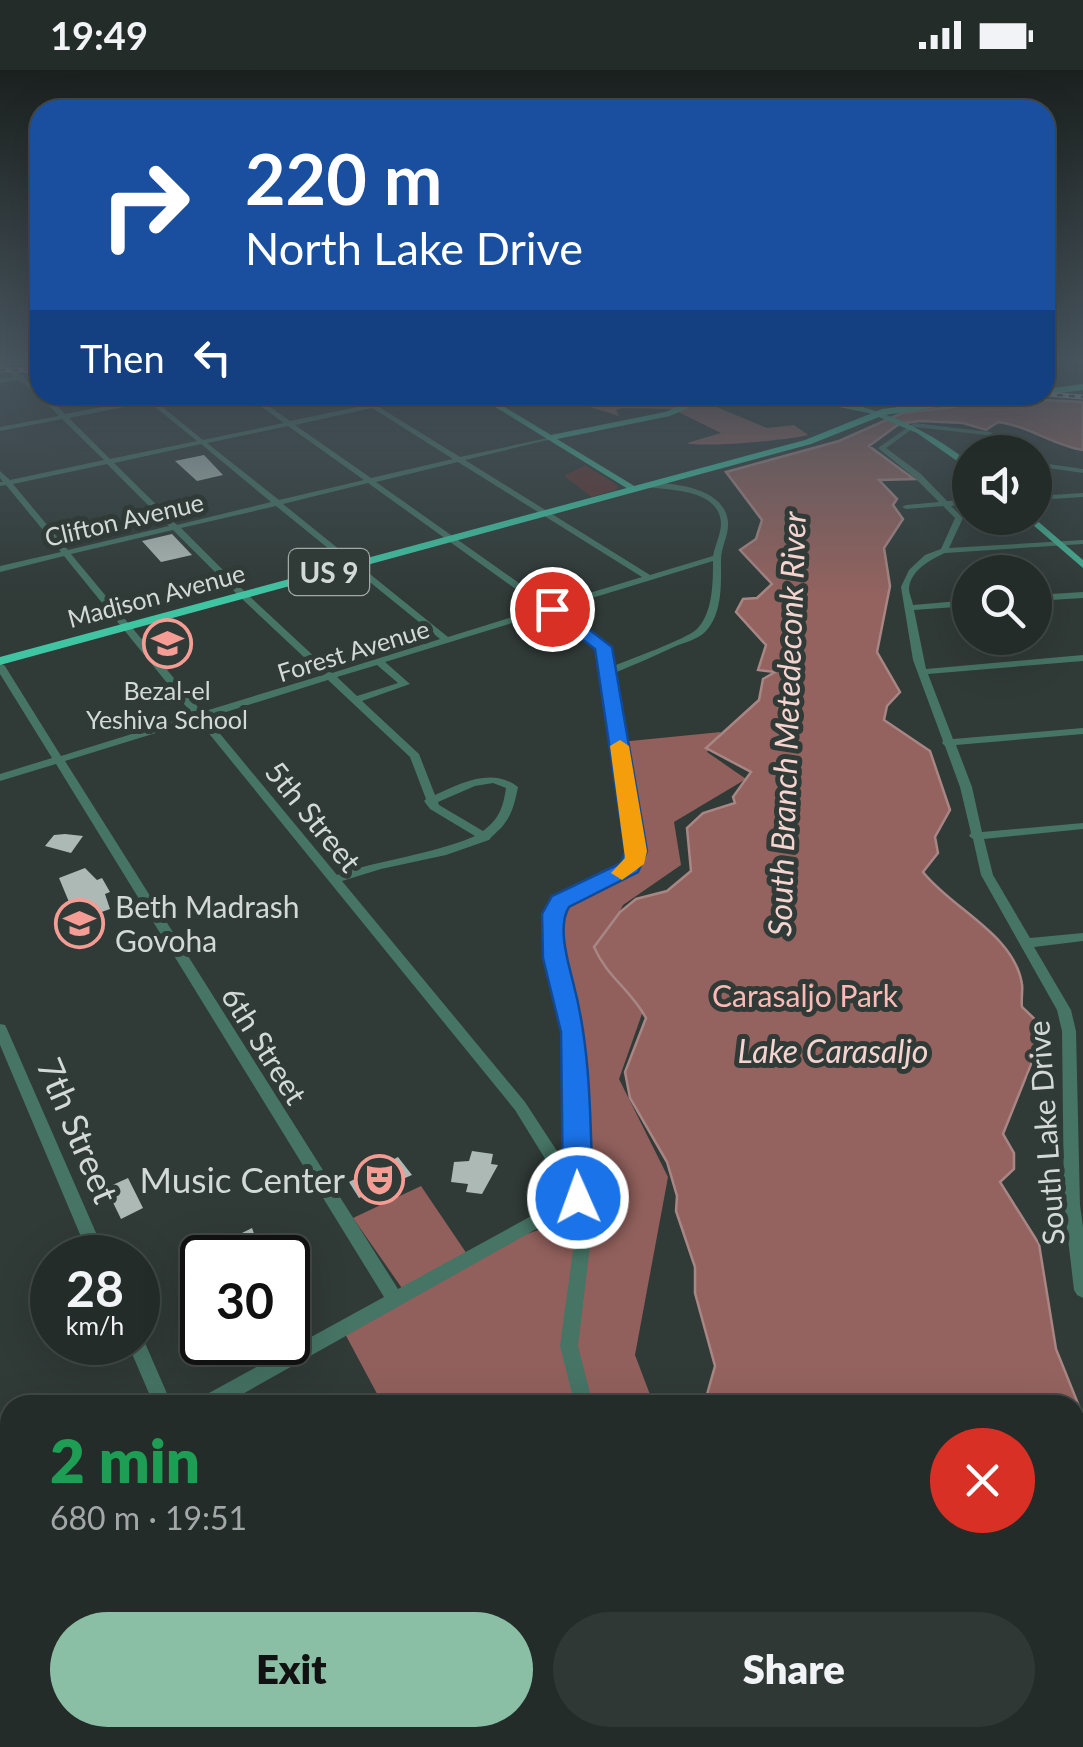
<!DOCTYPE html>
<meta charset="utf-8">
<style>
:root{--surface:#242c29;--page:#303835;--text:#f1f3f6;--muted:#a3a7a8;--line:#414846;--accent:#8abfa5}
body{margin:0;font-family:Lato,sans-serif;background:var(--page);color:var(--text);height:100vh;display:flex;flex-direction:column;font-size:38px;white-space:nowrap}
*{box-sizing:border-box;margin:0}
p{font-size:32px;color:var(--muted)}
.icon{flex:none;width:55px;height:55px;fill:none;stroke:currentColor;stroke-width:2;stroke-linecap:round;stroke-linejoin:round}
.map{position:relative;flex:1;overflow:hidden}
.drawer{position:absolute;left:0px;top:1325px;width:1085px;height:352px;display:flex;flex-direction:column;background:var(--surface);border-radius:30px 30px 0 0;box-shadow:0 10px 40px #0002,0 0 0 2px var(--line)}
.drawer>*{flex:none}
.hud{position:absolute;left:30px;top:30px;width:1025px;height:305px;border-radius:30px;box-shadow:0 10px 40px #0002,0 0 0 2px var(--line);background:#1a4fa0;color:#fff;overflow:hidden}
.fabs{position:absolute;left:952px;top:365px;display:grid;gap:20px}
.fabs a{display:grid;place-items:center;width:100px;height:100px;border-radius:50%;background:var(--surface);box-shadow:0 10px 40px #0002,0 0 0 2px var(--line);font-size:50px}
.speed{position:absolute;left:30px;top:1165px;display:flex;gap:20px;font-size:50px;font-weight:700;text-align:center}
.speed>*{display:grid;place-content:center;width:130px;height:130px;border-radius:50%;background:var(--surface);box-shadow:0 10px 40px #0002,0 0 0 2px var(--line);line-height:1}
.speed small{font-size:25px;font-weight:400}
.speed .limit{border:5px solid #111;border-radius:15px;background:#fff;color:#111}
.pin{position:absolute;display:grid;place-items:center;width:85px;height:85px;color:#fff;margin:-42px;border:5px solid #fff;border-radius:50%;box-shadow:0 2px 10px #0007}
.me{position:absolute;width:110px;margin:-55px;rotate:358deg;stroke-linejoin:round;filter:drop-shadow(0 0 8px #0008)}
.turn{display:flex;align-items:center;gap:35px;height:210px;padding:0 50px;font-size:45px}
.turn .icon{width:130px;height:130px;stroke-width:2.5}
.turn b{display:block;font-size:70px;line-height:85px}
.then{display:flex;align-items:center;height:95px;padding:0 50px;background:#0003;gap:20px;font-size:38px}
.round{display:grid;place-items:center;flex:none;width:105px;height:105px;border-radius:52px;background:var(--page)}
.head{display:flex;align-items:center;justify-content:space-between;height:170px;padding:0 50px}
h1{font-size:60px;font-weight:800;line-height:75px;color:#1e9e55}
.primary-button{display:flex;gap:20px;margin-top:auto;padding:20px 50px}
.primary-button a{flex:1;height:115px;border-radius:60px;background:var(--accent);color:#111;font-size:40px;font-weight:800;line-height:115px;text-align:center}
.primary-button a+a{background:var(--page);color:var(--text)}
.status{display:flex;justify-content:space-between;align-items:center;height:70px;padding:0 50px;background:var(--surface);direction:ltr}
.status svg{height:28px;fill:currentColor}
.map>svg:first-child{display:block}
</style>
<div class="status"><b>19:49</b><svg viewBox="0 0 49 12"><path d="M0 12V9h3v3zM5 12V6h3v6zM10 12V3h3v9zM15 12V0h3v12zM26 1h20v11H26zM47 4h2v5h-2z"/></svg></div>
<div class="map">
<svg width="1083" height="1677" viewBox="0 0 1083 1677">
<rect width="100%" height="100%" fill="#303a37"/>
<g fill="#603633">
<path d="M585,395L617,415L618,419L592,427L564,406Z"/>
<path d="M354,1668H644L654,1677H339Z"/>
</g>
<g fill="#91605c">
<path d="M552,325H708L714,336L767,358L794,355L808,365C792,370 698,378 687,373L721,363L672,339L623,338L616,340L619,346Z"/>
<path d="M721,662L707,682L746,709L674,752L681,795L623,835L599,882L643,941L619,1009L668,1107L635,1285L654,1335H383L343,1260L406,1224L353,1148L421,1116L467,1184L601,1139L555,853L564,828L639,786L620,672Z"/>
</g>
<g fill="#94635f" stroke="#a78683" stroke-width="2.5">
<path d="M1021,329L1083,332V380C1054,376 1030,356 998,352L986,360L963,353L920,351L899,354L869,376L914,409L879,410L897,429L893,435L903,449L884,478L890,516L877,582L900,622L887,636L884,650L930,681L950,740L935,767L938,783L923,802C952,839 1014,864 1022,914C1023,919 1021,929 1022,937L1042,956L1038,977L1003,1064L1014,1083V1099L1000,1112L1039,1174L1056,1279L1083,1346V1395L1075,1405V1335H704L715,1296L695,1223V1197L676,1141L677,1126L667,1092L630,1028L625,1002L646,948C631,920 607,907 594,877L620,842L636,829L667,821L691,801L687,758L703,743L735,733L733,727L751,702L706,678L759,630L763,609L775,602L758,600L766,575L736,542L743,529L757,528L772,514L740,480L756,469L762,450L726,402L839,371L902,343Z"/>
<path d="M1075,1517L1079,1529L1083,1528V1677H699L701,1668H1075Z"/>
<path d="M480,1668H644L654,1677H484Z"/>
</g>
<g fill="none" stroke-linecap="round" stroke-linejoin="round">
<path fill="#94635f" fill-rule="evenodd" d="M939,325H951L976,345L971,348L951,347V343L960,342Z"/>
</g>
<g fill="#acb9b4">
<path d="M260,325H319V329L277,337Z"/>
<path d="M204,385L223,405L197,411L175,391Z"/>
<path d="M172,464L192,485L161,492L142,471Z"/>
<path d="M54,765L65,764L83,766L71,783L45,776Z"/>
<path d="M85,798L97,810L102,808L110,822L105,824L110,839L82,849L79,842L74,844L59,808Z"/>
<path d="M472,1081L493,1084L491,1094L498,1095L482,1124L466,1122L468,1114L451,1112L454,1092L469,1091Z"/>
<path d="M398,1087L412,1105L359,1128L349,1112Z"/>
<path d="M128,1108L143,1138L121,1149L106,1118Z"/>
<path d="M252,1158L260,1180L245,1188H192Z"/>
<path d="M10,1594V1668H118L121,1677H0V1631L4,1628L0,1600Z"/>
</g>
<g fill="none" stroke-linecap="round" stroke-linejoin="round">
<g fill="#467465" fill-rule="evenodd">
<path d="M0,293H38L7,296L20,305L24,306V308L40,320V325H46L65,344L165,325H178L155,331L203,370L284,353L246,325H253L290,351L367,335L352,325H359L374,334L417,325H429L379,337L460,387L552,367V369L465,390L650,505L713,486C715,475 721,464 721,453C719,419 670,420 645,417V413C672,412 725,417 728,452C729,465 721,477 721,490C721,513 723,545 704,563C697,569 684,573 676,576C655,586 633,595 612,604L642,789L625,807L565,833L557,857L581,962L586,1128L592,1159L578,1276L593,1335H575L560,1276L576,1159L572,1139L223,1335H196L198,1329L384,1227L56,694L0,711V704L52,688L0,604V593L5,596L61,686L193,645L64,486L0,502V496L61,482L6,415L0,416V412H3L0,408V401L10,410L104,390L62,349L0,361V357L59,346L39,325L18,310L0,313V309L14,307L0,296ZM149,332L197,371L110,389L69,348ZM372,338L453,389L371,408L295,355ZM288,356L364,410L279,430L207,373ZM201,374L271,432L177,455L114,393ZM458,392L642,507L550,535L376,412ZM107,394L169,456L68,480L13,414ZM368,413L542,538L448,567L283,434ZM276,436L440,569L332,603L246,523L181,458ZM173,460L240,527L323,605L202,642L71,484ZM713,491C713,512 713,543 697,559C687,569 628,590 611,597L606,575L556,539ZM548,542L598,578L630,788L617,801L556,828L545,857L567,962L570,1101L525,1032L342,811L381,799L446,785L489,770C493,765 497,762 501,758C512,746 515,732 518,717C492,697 461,713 435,725L419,684L362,631L410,614L385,592ZM377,595L398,613L357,626L337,607ZM328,610L410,687L426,729L424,731L430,739L475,766C431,785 382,789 337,805L207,648ZM198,650L515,1040L568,1126L398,1219L65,691ZM493,713L506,718C503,738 499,749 483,761L439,735L438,732L475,716Z"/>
<path d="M914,353L990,362L1020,382H1012L986,365L915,357L886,378L921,404L947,431L970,430V434L951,436L963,448L949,478L1083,470V474L945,483C931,489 911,500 909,518C909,524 912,529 913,535L970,530V536L914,540L926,599L1083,585V591L928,604L953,669L1083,658V664L956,675L972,717L982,762L1083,753V759L984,769L993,805L1030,868L1083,863V871L1034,877L1071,940L1076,961L1080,1135L1083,1157V1228L1077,1225L1074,1220L1064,1135L1062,961L1057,940L981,805L973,769L969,766L971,763L960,717L945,676L942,673L943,671L913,590L901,517L909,500L925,485L941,479L955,448L943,436L906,439L902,437L906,435L939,432L915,408L878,378Z"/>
<path d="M1035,392L1083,399V403L1035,396Z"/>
<path d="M1083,423V427L1035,430V426Z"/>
<path d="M1083,522V528L1035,531V525Z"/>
<path d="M0,954L5,955L7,959L107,1188H90L0,975Z"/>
<path d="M138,1264L142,1266L172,1335H154L127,1272H138Z"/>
<path d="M10,1436V1457L0,1462V1441Z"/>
<path d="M294,1668H316L320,1677H298Z"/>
<path d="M589,1668H611L609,1677H587Z"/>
</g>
<g fill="#45ae91" fill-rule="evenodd">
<path d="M476,325H485L551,365L665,342L706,325H717L670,346L557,369L636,417V421L633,422Z"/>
<path d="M754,325C840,325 901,339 970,393V400L917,363L869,343L819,333Z"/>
<path d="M1025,448H1034L1083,490V498Z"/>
</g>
<g fill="#40c5a2" fill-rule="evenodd">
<path d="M1083,314V320L1045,325V319Z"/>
<path d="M997,325H1022L884,345L811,374L0,595V587L805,370L882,339Z"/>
</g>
<defs>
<g id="rail">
<path d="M0,300H40"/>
<path d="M1045,324L1083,327"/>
</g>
</defs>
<use href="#rail" stroke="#a8afac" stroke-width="5"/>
<use href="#rail" stroke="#303a37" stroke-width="2.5" stroke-dasharray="6" stroke-linecap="butt"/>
</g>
<linearGradient id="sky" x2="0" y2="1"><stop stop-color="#1a201e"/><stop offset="0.55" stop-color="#48555e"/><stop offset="1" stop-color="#48555e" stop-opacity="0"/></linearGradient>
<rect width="1083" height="528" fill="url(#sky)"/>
<path fill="#1a73e8" stroke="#114b97" stroke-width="2.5" d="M546,535H557L612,577L647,781L638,802L569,837C557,856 568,892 573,912C592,983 590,1055 593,1128L588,1137L578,1140L568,1137L563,1128L561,962L543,888L542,844L552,826L621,793L625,781L595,579L546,542Z"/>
<path fill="#f59e0b" d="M620,670L629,676L647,781L644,794L622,810L611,803L625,788L610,676Z"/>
<defs>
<symbol id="school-ring" viewBox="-11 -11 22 22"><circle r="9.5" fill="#303a37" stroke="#f59c95" stroke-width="1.5"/><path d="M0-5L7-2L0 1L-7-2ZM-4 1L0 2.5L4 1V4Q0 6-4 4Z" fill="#f59c95"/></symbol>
<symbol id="university-ring" viewBox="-11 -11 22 22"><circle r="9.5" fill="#303a37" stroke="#f59c95" stroke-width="1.5"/><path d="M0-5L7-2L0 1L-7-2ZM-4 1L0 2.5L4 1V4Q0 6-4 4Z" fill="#f59c95"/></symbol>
<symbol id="theatre-ring" viewBox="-11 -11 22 22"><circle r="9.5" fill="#303a37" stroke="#f59c95" stroke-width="1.5"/><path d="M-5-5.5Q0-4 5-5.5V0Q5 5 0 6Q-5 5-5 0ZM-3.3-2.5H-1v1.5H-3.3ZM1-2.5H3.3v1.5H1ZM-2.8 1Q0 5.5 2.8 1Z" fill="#f59c95"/></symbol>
</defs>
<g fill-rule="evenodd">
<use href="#school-ring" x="140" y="546" width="55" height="55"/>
<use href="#university-ring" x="52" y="826" width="55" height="55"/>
<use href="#theatre-ring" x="352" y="1082" width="55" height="55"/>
</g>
<g text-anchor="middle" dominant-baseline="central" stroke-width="10" stroke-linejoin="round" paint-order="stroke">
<g font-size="25" fill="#d3d9d7" stroke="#303a37">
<text transform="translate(124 449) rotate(-13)">Clifton Avenue</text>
<text transform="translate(156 525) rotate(-15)">Madison Avenue</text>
<text transform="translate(353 580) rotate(-17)">Forest Avenue</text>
</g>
<g font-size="25" fill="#d3d9d7" stroke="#303a37">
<text x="167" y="620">Bezal-el<tspan x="167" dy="29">Yeshiva School</tspan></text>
</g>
<rect fill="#303a37" stroke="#a2a9a7" stroke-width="2.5" x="289" y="479" width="80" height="46" rx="8"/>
<g font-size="28" font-weight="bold" fill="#d3d9d7">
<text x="329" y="502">US 9</text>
</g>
<g font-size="30" fill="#d3d9d7" stroke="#303a37">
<text transform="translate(314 746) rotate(51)">5th Street</text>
<text transform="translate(265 975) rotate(58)">6th Street</text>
<text transform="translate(1045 1063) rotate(-94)">South Lake Drive</text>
</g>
<g font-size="30" fill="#d3d9d7" stroke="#303a37" text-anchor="start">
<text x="115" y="836">Beth Madrash<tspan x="115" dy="34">Govoha</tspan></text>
</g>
<g font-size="30" fill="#fbbab5" stroke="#303a37">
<text x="805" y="925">Carasaljo Park</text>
</g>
<g font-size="32" font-style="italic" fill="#f5d4d0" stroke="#303a37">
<text transform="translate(786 654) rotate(-88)">South Branch Metedeconk River</text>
<text x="833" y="980">Lake Carasaljo</text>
</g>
<g font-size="35" fill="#d3d9d7" stroke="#303a37">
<text transform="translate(79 1060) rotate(67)">7th Street</text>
</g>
<g font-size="35" fill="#d3d9d7" stroke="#303a37" text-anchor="end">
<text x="345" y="1109">Music Center</text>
</g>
</g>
</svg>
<div class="fabs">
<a><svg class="icon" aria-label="sound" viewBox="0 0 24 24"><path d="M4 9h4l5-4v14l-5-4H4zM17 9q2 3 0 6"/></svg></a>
<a><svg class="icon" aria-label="search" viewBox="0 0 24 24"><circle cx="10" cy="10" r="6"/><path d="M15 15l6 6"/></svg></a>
</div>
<div class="speed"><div>28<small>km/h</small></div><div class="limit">30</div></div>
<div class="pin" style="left:552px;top:539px;background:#d93025"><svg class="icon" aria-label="arrive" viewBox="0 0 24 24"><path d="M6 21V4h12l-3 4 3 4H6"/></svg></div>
<svg class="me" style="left:578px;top:1128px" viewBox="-20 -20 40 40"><circle r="17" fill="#1a73e8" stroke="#fff" stroke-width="3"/><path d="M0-11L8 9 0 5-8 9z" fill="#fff"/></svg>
<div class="hud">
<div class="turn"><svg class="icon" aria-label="right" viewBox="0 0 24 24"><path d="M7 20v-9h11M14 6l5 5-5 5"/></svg><div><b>220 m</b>North Lake Drive</div></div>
<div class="then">Then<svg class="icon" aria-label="left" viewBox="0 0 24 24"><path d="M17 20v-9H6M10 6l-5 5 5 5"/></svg></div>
</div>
<section class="drawer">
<div class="head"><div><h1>2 min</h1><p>680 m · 19:51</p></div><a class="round" style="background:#d93025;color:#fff"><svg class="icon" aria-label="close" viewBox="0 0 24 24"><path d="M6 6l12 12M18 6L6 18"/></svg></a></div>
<div class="primary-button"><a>Exit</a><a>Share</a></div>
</section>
</div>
